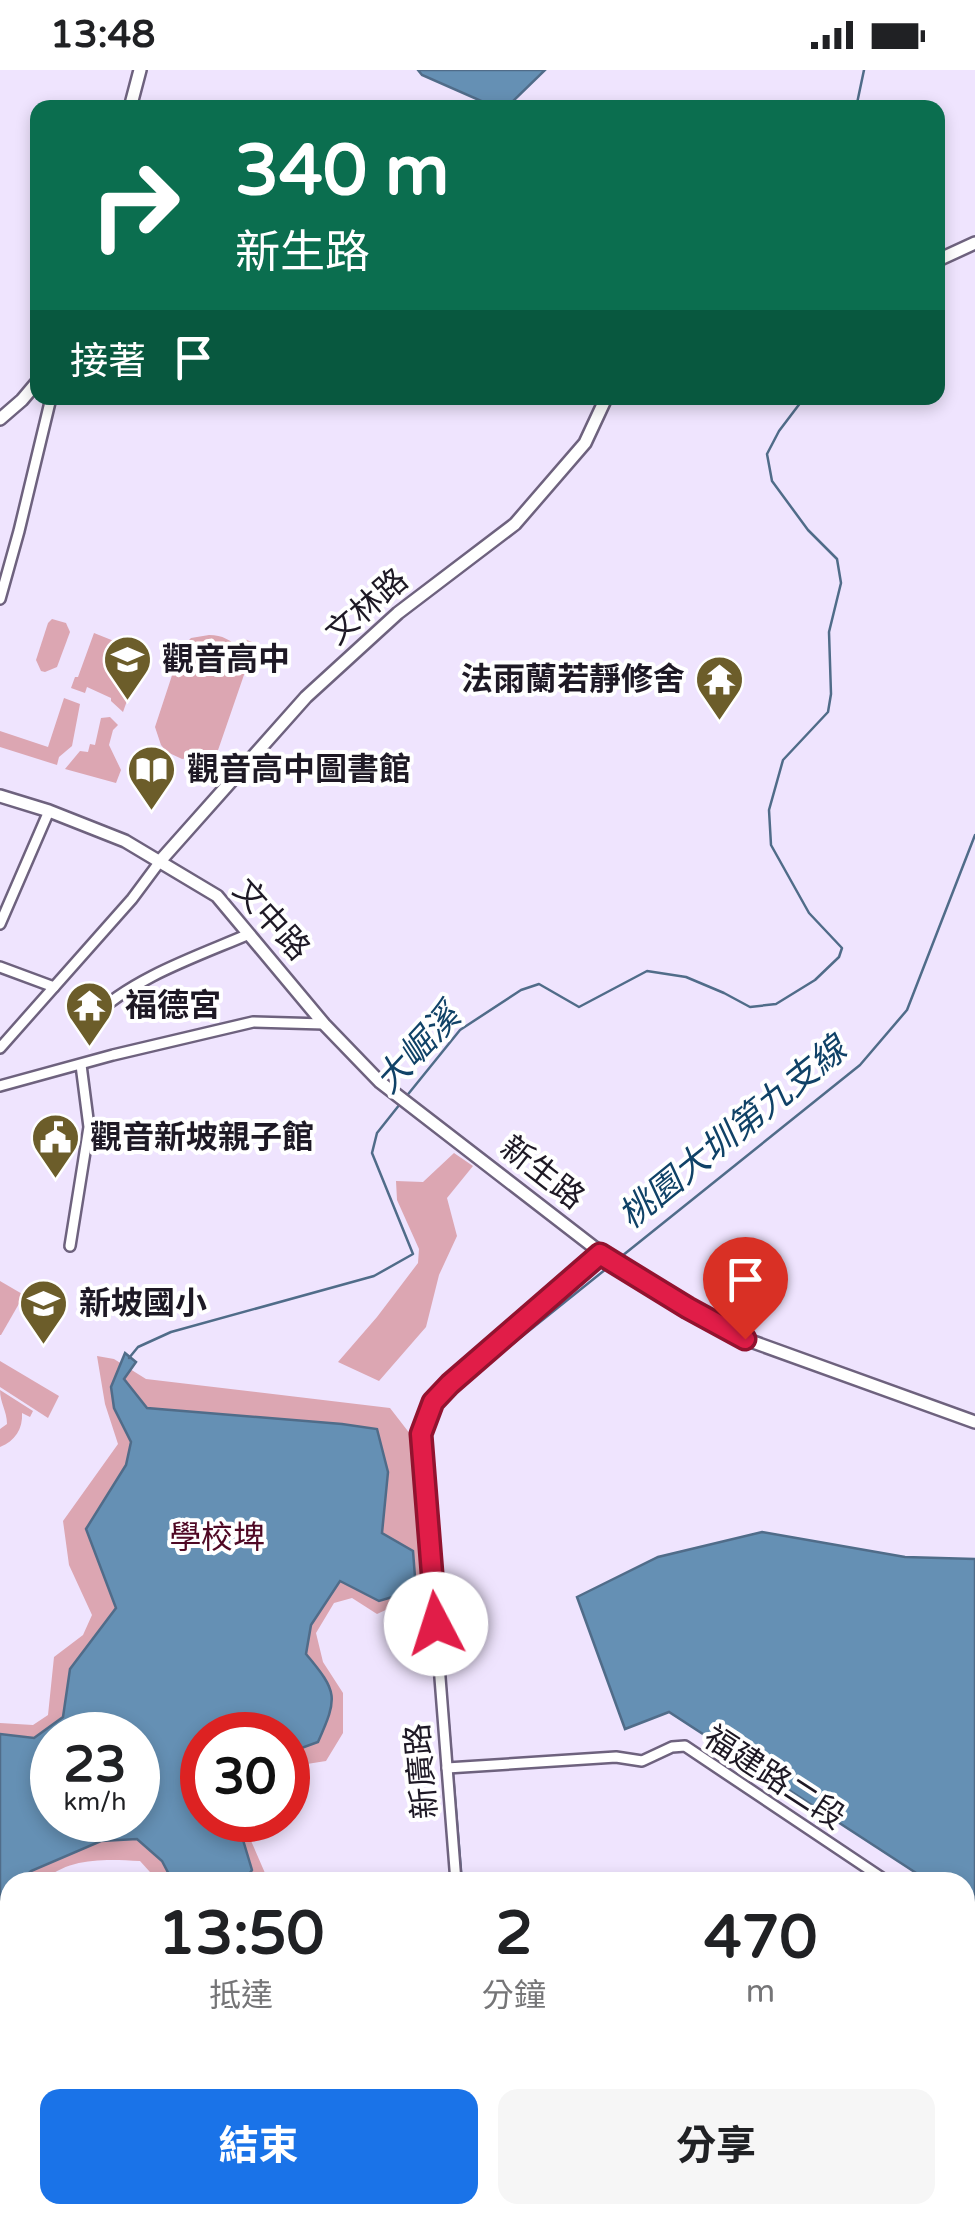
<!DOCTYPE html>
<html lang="zh-TW">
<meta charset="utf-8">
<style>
:root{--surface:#fff;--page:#f6f6f6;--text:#202124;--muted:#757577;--accent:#1a73e8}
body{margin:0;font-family:"Varela Round","Noto Sans TC",sans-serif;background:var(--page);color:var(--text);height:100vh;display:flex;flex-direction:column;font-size:38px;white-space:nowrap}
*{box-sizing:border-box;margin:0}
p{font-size:32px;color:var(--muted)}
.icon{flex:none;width:55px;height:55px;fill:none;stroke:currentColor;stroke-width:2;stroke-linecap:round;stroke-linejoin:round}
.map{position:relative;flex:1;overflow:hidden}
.side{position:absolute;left:0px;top:1802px;width:975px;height:352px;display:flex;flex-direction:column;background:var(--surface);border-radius:30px 30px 0 0;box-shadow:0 5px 15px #0003}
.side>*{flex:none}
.guide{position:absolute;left:30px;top:30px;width:915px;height:305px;border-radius:20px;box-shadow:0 5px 15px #0003;background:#0b6e4f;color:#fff;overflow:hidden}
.speed{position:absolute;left:30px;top:1642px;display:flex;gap:20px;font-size:50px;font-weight:700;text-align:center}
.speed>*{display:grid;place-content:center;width:130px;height:130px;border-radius:50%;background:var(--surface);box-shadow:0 5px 15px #0003;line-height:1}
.speed small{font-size:25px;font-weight:400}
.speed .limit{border:15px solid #d22;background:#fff;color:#111}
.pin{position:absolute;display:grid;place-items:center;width:85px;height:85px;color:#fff;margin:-102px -42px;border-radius:50% 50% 50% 0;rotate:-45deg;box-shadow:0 0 10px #0007}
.pin .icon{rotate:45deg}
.me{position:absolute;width:110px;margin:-55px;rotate:355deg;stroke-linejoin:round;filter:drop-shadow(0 0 8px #0008)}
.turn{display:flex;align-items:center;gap:35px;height:210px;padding:0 40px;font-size:45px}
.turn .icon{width:130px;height:130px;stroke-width:2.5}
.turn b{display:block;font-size:70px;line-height:85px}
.then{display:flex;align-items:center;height:95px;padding:0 40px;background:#0003;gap:20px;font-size:38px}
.eta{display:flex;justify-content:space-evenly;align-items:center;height:170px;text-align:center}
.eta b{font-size:60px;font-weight:700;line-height:70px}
.action{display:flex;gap:20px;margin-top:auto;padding:20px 40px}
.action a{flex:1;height:115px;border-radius:20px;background:var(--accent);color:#fff;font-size:40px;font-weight:700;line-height:115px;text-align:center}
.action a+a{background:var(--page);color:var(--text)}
.status{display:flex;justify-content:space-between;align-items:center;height:70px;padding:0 50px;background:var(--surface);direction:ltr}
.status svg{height:28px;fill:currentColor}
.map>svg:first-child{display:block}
</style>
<div class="status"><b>13:48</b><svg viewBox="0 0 49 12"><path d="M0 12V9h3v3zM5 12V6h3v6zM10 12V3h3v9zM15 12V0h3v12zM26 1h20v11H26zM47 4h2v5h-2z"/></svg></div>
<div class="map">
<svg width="975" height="2153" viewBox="0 0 975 2153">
<rect width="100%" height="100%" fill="#efe4fe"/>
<g fill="#dca6b2" fill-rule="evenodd">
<path d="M52,549L66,553L70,562L57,597L45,602L41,601L36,590L48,553Z"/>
<path d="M94,563L144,583L123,642L111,631V628L87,617L85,623L71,618L75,607H78Z"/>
<path d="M209,565C223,565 230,570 240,579L244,569L255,573L206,715L195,711L201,686L182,689L167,682L161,675L155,657L181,578L191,568Z"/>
<path d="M64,628L80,634L72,676L59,687L57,695L0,677V661L48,677Z"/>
<path d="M110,647L118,655L113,660L109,675L121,700L116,713L65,699L80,681L88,682L90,674L95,675L101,648Z"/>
<path d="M454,1083L473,1096L447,1128L457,1166L439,1205L426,1257L379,1311L338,1292L377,1247L418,1193L419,1179L397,1130L396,1111L423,1112Z"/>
<path d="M0,1211L24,1225L1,1265H0Z"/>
<path d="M97,1286L114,1289L146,1309L390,1338L414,1369L431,1519L377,1544L352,1528L334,1533L316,1563L323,1592L343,1623V1663L326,1691L288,1697V1665H202V1750H242L268,1810L266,1812H159L140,1791C106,1789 68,1787 42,1812H10V1846L0,1856V1653L33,1655L48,1645L54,1587L83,1565L92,1545L69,1495L63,1451L118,1374L105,1334ZM52,1665H138V1750H52Z"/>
<path d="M0,1291L59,1326L48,1348L0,1317Z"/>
<path d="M0,1320L33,1341L30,1347L22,1343C23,1359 15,1371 0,1377V1359L7,1354C7,1341 0,1333 0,1320Z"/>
</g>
<g fill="#6590b4" stroke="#506c89" stroke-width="2.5" fill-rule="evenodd">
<path d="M418,0H545L507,37L497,38L422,5Z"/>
<path d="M125,1283L136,1292L124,1309L147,1338L342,1354L377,1359L388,1402L382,1463L413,1481L416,1520L379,1531L340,1511L311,1555L306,1584C338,1622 338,1627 318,1672L288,1683V1665H202V1750H237L252,1800L244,1812H173L162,1791L137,1769L101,1771L31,1801L19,1812H10V1821L0,1830V1664L34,1668L63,1647L70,1599L116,1538L86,1459L126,1395L131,1372L114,1338L111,1317ZM138,1665V1750H52V1665Z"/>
<path d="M762,1462L905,1487L975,1489V1842L965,1835V1812H930L669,1642L625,1659L577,1527L658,1487Z"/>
<path d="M965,2110L975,2113V2153H566L575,2145H965Z"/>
</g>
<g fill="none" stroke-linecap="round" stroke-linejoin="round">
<g stroke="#506c89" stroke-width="2.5">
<path d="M856,38L864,0"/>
<path d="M405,1028L460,960L521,920L539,914L579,937L647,901L686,907L724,923L750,937L776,934L815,910L839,887L842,878L809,843L771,775L769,740L783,690L828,642L831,624L829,562L841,513L837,489L808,460L772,411L767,384L779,361L804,328"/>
<path d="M617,1190L860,995L907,940L975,765"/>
<path d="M129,1288L138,1277L171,1262L374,1206L413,1184L372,1083L377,1063L400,1034"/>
<path d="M426,1368L445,1328L611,1195"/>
<path d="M441,1560L462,1812"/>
<path d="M462,2153L468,2145"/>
</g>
<defs>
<g id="street">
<path d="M0,529L19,461L51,328"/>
<path d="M0,854L49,741"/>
<path d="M0,897L54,917"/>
<path d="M93,947C132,908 198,886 249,864"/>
<path d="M0,978L132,829L161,790"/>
<path d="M0,1016L113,985L253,952L324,954"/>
<path d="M70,1176L89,1057L81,995"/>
<path d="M447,1698L616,1687L642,1691L672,1677L685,1676L888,1812"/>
<path d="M456,1812L421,1365L433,1332L450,1314L601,1184"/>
<path d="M965,1863L975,1869"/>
<path d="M0,2091L10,2101"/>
<path d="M56,2145L64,2153"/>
<path d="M282,2153L288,2145"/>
<path d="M469,2153L477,2145"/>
</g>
<g id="secondary">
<path d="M130,38L140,0"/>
<path d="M938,190L975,173"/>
<path d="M0,349L22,330L38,311"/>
<path d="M0,726L49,741L125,771L217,826L324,954L380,1012L613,1192L688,1237L745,1269L975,1352"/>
<path d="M161,790L306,627L398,543L515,454L585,373L606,328"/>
</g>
</defs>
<use href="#street" stroke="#6e627e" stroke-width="14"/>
<use href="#secondary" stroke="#6e627e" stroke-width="16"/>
<use href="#street" stroke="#fff" stroke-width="9"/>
<use href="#secondary" stroke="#fff" stroke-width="11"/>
</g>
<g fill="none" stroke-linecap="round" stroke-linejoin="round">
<defs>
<path id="route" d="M436,1554L421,1364L433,1332L450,1314L600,1184L688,1238L745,1269"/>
</defs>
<use href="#route" stroke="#92132f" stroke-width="25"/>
<use href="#route" stroke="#e11d48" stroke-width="18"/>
</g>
<defs>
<symbol id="school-pin" viewBox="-11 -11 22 30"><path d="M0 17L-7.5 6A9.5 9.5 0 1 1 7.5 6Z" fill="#6c5d2a" stroke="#fff"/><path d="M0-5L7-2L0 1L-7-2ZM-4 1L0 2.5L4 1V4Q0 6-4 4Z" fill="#fff"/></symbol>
<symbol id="temple-pin" viewBox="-11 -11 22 30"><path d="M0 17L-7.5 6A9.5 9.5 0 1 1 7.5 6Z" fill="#6c5d2a" stroke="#fff"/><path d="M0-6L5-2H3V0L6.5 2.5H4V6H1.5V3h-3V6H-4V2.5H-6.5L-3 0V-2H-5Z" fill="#fff"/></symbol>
<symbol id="library-pin" viewBox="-11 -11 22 30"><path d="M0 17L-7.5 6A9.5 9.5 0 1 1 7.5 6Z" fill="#6c5d2a" stroke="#fff"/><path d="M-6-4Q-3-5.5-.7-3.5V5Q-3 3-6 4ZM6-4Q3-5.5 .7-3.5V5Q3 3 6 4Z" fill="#fff"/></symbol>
<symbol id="civic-pin" viewBox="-11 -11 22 30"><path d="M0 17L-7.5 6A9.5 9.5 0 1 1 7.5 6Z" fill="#6c5d2a" stroke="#fff"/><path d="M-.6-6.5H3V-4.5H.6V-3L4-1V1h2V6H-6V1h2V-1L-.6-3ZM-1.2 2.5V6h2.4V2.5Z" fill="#fff"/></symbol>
</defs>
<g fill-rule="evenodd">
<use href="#school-pin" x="100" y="562" width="55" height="75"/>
<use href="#temple-pin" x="692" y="582" width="55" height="75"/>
<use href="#library-pin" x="124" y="672" width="55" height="75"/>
<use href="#temple-pin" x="62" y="908" width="55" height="75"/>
<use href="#civic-pin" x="28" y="1040" width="55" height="75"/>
<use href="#school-pin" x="16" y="1206" width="55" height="75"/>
</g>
<g text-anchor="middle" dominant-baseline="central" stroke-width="8" stroke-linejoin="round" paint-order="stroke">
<g font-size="32" fill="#1e1925" stroke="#fff">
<text transform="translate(367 537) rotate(-41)">文林路</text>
<text transform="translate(271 850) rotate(48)">文中路</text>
<text transform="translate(542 1103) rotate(38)">新生路</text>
<text transform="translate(422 1701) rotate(-95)">新廣路</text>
<text transform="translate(774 1708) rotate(33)">福建路二段</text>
</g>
<g font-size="32" font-weight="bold" fill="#1e1925" stroke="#fff" text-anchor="start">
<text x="162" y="590">觀音高中</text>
<text x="685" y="610" text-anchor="end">法雨蘭若靜修舍</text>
<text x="187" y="700">觀音高中圖書館</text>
<text x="125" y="936">福德宮</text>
<text x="90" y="1068">觀音新坡親子館</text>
<text x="79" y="1234">新坡國小</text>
</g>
<g font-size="32" fill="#4f0824" stroke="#fff">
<text x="217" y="1468">學校埤</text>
</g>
<g font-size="35" font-style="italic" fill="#104267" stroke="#fff">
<text transform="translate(418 979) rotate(-47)">大崛溪</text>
<text transform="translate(733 1063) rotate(-39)">桃園大圳第九支線</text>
</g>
</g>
</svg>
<div class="speed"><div>23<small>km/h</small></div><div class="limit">30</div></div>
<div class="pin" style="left:745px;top:1269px;background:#d93025"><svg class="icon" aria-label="arrive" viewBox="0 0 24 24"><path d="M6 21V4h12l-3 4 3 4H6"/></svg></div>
<svg class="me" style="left:436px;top:1554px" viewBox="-20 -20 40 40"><circle r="19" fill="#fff"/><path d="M0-13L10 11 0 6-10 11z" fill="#e11d48"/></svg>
<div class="guide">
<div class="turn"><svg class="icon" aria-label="right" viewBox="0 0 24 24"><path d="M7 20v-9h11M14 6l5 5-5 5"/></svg><div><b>340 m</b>新生路</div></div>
<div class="then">接著<svg class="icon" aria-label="arrive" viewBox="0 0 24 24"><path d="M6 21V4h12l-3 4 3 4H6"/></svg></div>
</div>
<section class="side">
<div class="eta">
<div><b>13:50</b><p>抵達</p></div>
<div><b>2</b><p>分鐘</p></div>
<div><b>470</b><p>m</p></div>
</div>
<div class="action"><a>結束</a><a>分享</a></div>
</section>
</div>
